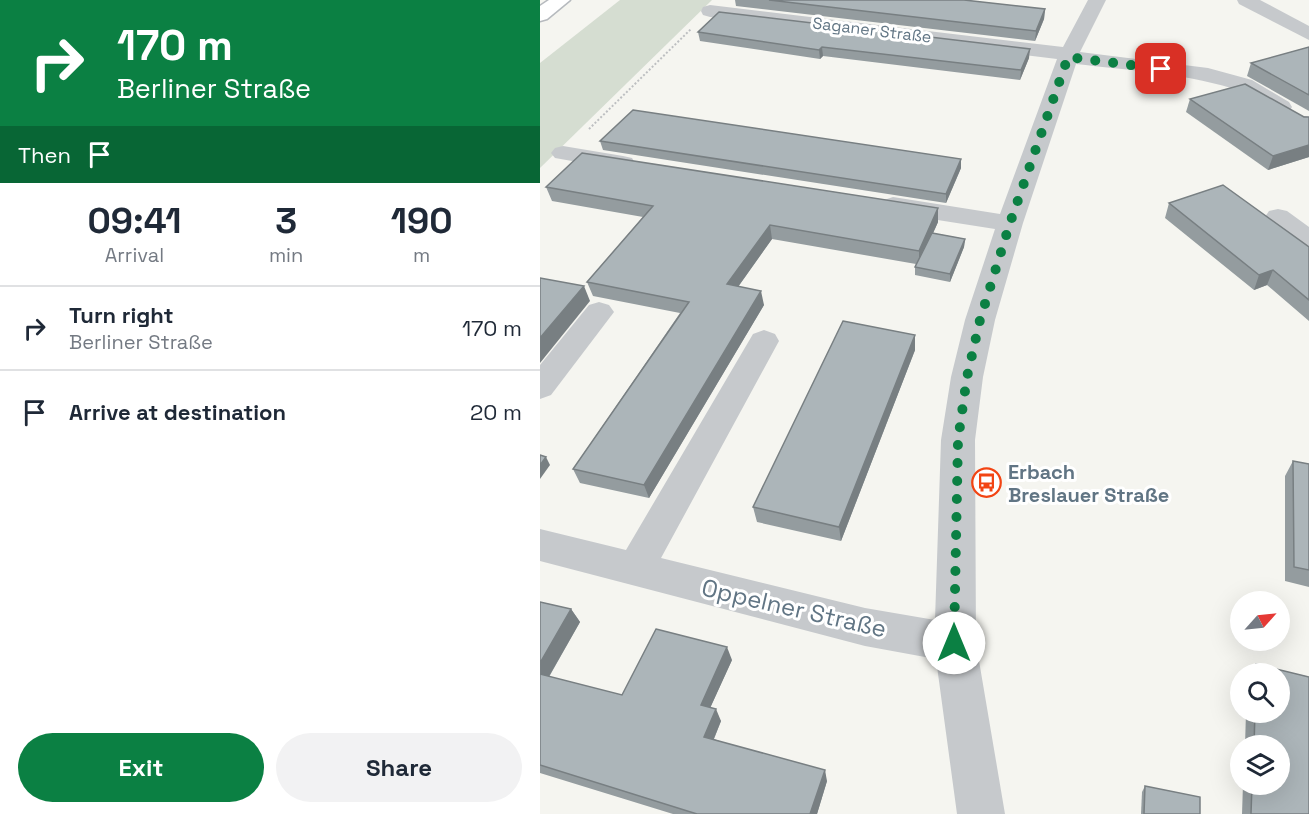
<!DOCTYPE html>
<meta charset="utf-8">
<style>
:root{--surface:#fff;--page:#f2f2f3;--text:#1f2937;--muted:#747a83;--line:#e0e1e3;--accent:#0b8043}
body{margin:0;font-family:"Space Grotesk",sans-serif;background:var(--page);color:var(--text);height:100vh;display:flex;flex-direction:column;font-size:22px;white-space:nowrap}
*{box-sizing:border-box;margin:0}
p{font-size:20px;color:var(--muted)}
.icon{flex:none;width:33px;height:33px;fill:none;stroke:currentColor;stroke-width:2;stroke-linecap:round;stroke-linejoin:round}
.map{position:relative;flex:1;overflow:hidden}
.side{display:flex;flex-direction:column;background:var(--surface);width:540px}
.side>*{flex:none}
.guide{background:#0b8043;color:#fff;overflow:hidden}
.needle{width:39px;rotate:63deg}
.fabs{position:absolute;left:690px;top:591px;display:grid;gap:12px}
.fabs a{display:grid;place-items:center;width:60px;height:60px;border-radius:50%;background:var(--surface);box-shadow:0 6px 24px #0002;font-size:30px}
.pin{position:absolute;display:grid;place-items:center;width:51px;height:51px;color:#fff;margin:-26px;border-radius:12px;box-shadow:0 3px 9px #0006}
.me{position:absolute;width:66px;margin:-33px;rotate:0deg;stroke-linejoin:round;filter:drop-shadow(0 0 4px #0008)}
.turn{display:flex;align-items:center;gap:21px;height:126px;padding:0 18px;font-size:27px}
.turn .icon{width:78px;height:78px;stroke-width:2.5}
.turn b{display:block;font-size:42px;line-height:51px}
.then{display:flex;align-items:center;height:57px;padding:0 18px;background:#0003;gap:12px;font-size:22px}
.eta{display:flex;justify-content:space-evenly;align-items:center;height:102px;text-align:center}
.eta b{font-size:36px;font-weight:800;line-height:42px}
.primary-button{display:flex;gap:12px;margin-top:auto;padding:12px 18px}
.primary-button a{flex:1;height:69px;border-radius:36px;background:var(--accent);color:#fff;font-size:24px;font-weight:800;line-height:69px;text-align:center}
.primary-button a+a{background:var(--page);color:var(--text)}
ul{padding:0;list-style:none}
li{display:flex;align-items:center;gap:18px;height:84px;padding:0 18px;border-top:2px solid var(--line)}
li div{flex:1}
li b{display:block;font-size:22px}
li em{font-style:normal}
main{display:flex;flex:1;min-height:0}
.map>svg:first-child{display:block}
</style>
<main>
<section class="side">
<div class="guide">
<div class="turn"><svg class="icon" aria-label="right" viewBox="0 0 24 24"><path d="M7 20v-9h11M14 6l5 5-5 5"/></svg><div><b>170 m</b>Berliner Straße</div></div>
<div class="then">Then<svg class="icon" aria-label="arrive" viewBox="0 0 24 24"><path d="M6 21V4h12l-3 4 3 4H6"/></svg></div>
</div>
<div class="eta">
<div><b>09:41</b><p>Arrival</p></div>
<div><b>3</b><p>min</p></div>
<div><b>190</b><p>m</p></div>
</div>
<ul>
<li><svg class="icon" aria-label="right" viewBox="0 0 24 24"><path d="M7 20v-9h11M14 6l5 5-5 5"/></svg><div><b>Turn right</b><p>Berliner Straße</p></div><em>170 m</em></li>
<li><svg class="icon" aria-label="arrive" viewBox="0 0 24 24"><path d="M6 21V4h12l-3 4 3 4H6"/></svg><div><b>Arrive at destination</b></div><em>20 m</em></li>
</ul>
<div class="primary-button"><a>Exit</a><a>Share</a></div>
</section>
<div class="map">
<svg width="769" height="814" viewBox="0 0 769 814">
<rect width="100%" height="100%" fill="#f5f5f0"/>
<path fill="#d5ddd1" d="M80,0H172L0,168V63Z"/>
<g fill="none" stroke-linecap="round" stroke-linejoin="round">
<defs>
<path id="major" d="M9,0H30L7,19L0,21V6Z"/>
</defs>
<use href="#major" stroke="#b6babe" stroke-width="3"/>
<path stroke="#bdbfc1" stroke-width="2" stroke-dasharray="2 2" stroke-linecap="butt" d="M49,129L151,29"/>
<g fill="#c6c9cc" fill-rule="evenodd">
<path d="M548,0H566L540,52L668,68L712,80L749,102L752,107L749,112C727,117 711,94 691,88C641,73 587,70 536,64L483,223L455,320L443,377L435,440L436,643L465,814H417L396,659L325,646L0,561V529L86,550L213,334L224,330L235,334L239,341L121,558L325,608L395,620L401,440L411,377L425,320L455,229L353,213L344,210L340,205L344,200L353,197L460,214L517,59L170,17L163,15L161,11L163,7L170,5L523,47Z"/>
<path d="M697,0H720L769,26V40L699,4Z"/>
<path d="M23,146L83,156L92,158L95,163L92,168L83,170L15,158L11,153L15,148Z"/>
<path d="M738,209L747,211L769,227V248C754,244 734,230 725,217L729,211Z"/>
<path d="M59,302L69,305L74,312L11,395L0,399V365L49,305Z"/>
</g>
<use href="#major" fill="#fff" fill-rule="evenodd"/>
</g>
<g fill="#949c9f">
<path d="M195,0H424L505,9L504,19L495,41L196,6Z"/>
<path d="M158,32L489,58L480,80L283,56L280,59L160,41Z"/>
<path d="M769,47V111L707,76L711,63Z"/>
<path d="M650,99L769,117V157L728,170L646,112Z"/>
<path d="M60,141L421,159V168L406,203L63,150Z"/>
<path d="M6,187L398,208V222L393,233L425,239L424,247L410,282L375,275V267L376,264L232,239L198,287L224,305L109,498L40,483L33,469L140,313L53,296L47,282L103,217L12,201Z"/>
<path d="M629,203L769,247V321L727,285L714,290L625,218Z"/>
<path d="M375,335V350L301,541L217,522L213,507Z"/>
<path d="M753,461L769,464V587L745,581V476Z"/>
<path d="M0,602L31,609L40,622L9,677L82,695L192,660L170,708L181,721L174,739L287,781L277,814H133L0,773Z"/>
<path d="M716,664L769,677V814H702L703,784H740V746H705L706,712H740V674H709Z"/>
<path d="M605,786L660,814H601L602,792Z"/>
</g>
<g fill="#787f82">
<path d="M505,9L504,19L495,41L496,31Z"/>
<path d="M282,47L283,56L280,59L279,50Z"/>
<path d="M490,49L489,58L480,80L481,70Z"/>
<path d="M769,145V157L728,170L733,156Z"/>
<path d="M421,159V168L406,203V194Z"/>
<path d="M398,208V222L379,265V251Z"/>
<path d="M230,225L232,239L190,298L187,284Z"/>
<path d="M425,239L424,247L410,282V274Z"/>
<path d="M733,270L727,285L714,290L719,275Z"/>
<path d="M44,286L50,301L0,363V338Z"/>
<path d="M221,291L224,305L109,498L104,485Z"/>
<path d="M375,335V350L301,541L299,527Z"/>
<path d="M6,457L10,465L0,479V465Z"/>
<path d="M31,609L40,622L4,685L0,680V663Z"/>
<path d="M187,647L192,660L166,717L161,705Z"/>
<path d="M176,709L181,721L170,748L164,737Z"/>
<path d="M285,770L287,781L277,814H270Z"/>
</g>
<g fill="#acb5b9" stroke="#787f82" stroke-width="1.5">
<path d="M229,0H424L505,9L496,31Z"/>
<path d="M179,12L490,49L481,70L282,47L279,50L158,32Z"/>
<path d="M769,47V95L711,63Z"/>
<path d="M705,84L764,117H769V145L733,156L650,99Z"/>
<path d="M93,110L421,159L406,194L60,141Z"/>
<path d="M42,153L398,208L379,251L230,225L187,284L221,291L104,485L33,469L149,302L47,282L113,206L6,187Z"/>
<path d="M683,185L769,247V300L733,270L719,275L629,203Z"/>
<path d="M392,233L425,239L410,274L375,267Z"/>
<path d="M0,278L44,286L0,338Z"/>
<path d="M303,321L375,335L299,527L213,507Z"/>
<path d="M0,455L6,457L0,465Z"/>
<path d="M753,461L769,464V570L754,567Z"/>
<path d="M0,602L31,609L0,663Z"/>
<path d="M116,629L187,647L161,705L176,709L164,737L285,770L270,814H157L0,765V674L82,695Z"/>
<path d="M716,664L769,677V814H711L712,784H740V746H714L715,712H740V674H716Z"/>
<path d="M605,786L660,797V814H604Z"/>
</g>
<g fill="none" stroke-linecap="round" stroke-linejoin="round">
<path stroke="#0b8043" stroke-width="10" stroke-dasharray="0 18" d="M414,643L418,440L427,377L440,320L470,223L528,57L621,69"/>
</g>
<defs>
<symbol id="bus-ring" viewBox="-11 -11 22 22"><circle r="9.5" fill="#fff" stroke="#f24413" stroke-width="1.5"/><path d="M-5-6H5V4H4V6H2V4H-2V6H-4V4H-5ZM-3.5-4V0h7V-4ZM-3.5 1.2v1.5H-2V1.2ZM2 1.2v1.5H3.5V1.2Z" fill="#f24413"/></symbol>
</defs>
<g fill-rule="evenodd">
<use href="#bus-ring" x="430" y="466" width="33" height="33"/>
</g>
<g text-anchor="middle" dominant-baseline="central" stroke-width="6" stroke-linejoin="round" paint-order="stroke">
<g font-size="16" fill="#617584" stroke="#fff">
<text transform="translate(332 30) rotate(7)">Saganer Straße</text>
</g>
<g font-size="20" font-weight="bold" fill="#617584" stroke="#fff" text-anchor="start">
<text x="468" y="472">Erbach<tspan x="468" dy="23">Breslauer Straße</tspan></text>
</g>
<g font-size="24" fill="#617584" stroke="#fff">
<text transform="translate(254 608) rotate(13)">Oppelner Straße</text>
</g>
</g>
</svg>
<div class="fabs">
<a><svg class="needle" viewBox="-14 -14 28 28"><path d="M0-13l5 13h-10z" fill="#e53935"/><path d="M0 13l5-13h-10z" fill="#747a83"/></svg></a>
<a><svg class="icon" aria-label="search" viewBox="0 0 24 24"><circle cx="10" cy="10" r="6"/><path d="M15 15l6 6"/></svg></a>
<a><svg class="icon" aria-label="layers" viewBox="0 0 24 24"><path d="M12 4l9 5-9 5-9-5zM3 14l9 5 9-5"/></svg></a>
</div>
<div class="pin" style="left:621px;top:69px;background:#d93025"><svg class="icon" aria-label="arrive" viewBox="0 0 24 24"><path d="M6 21V4h12l-3 4 3 4H6"/></svg></div>
<svg class="me" style="left:414px;top:643px" viewBox="-20 -20 40 40"><circle r="19" fill="#fff"/><path d="M0-13L10 11 0 6-10 11z" fill="#0b8043"/></svg>
</div>
</main>
